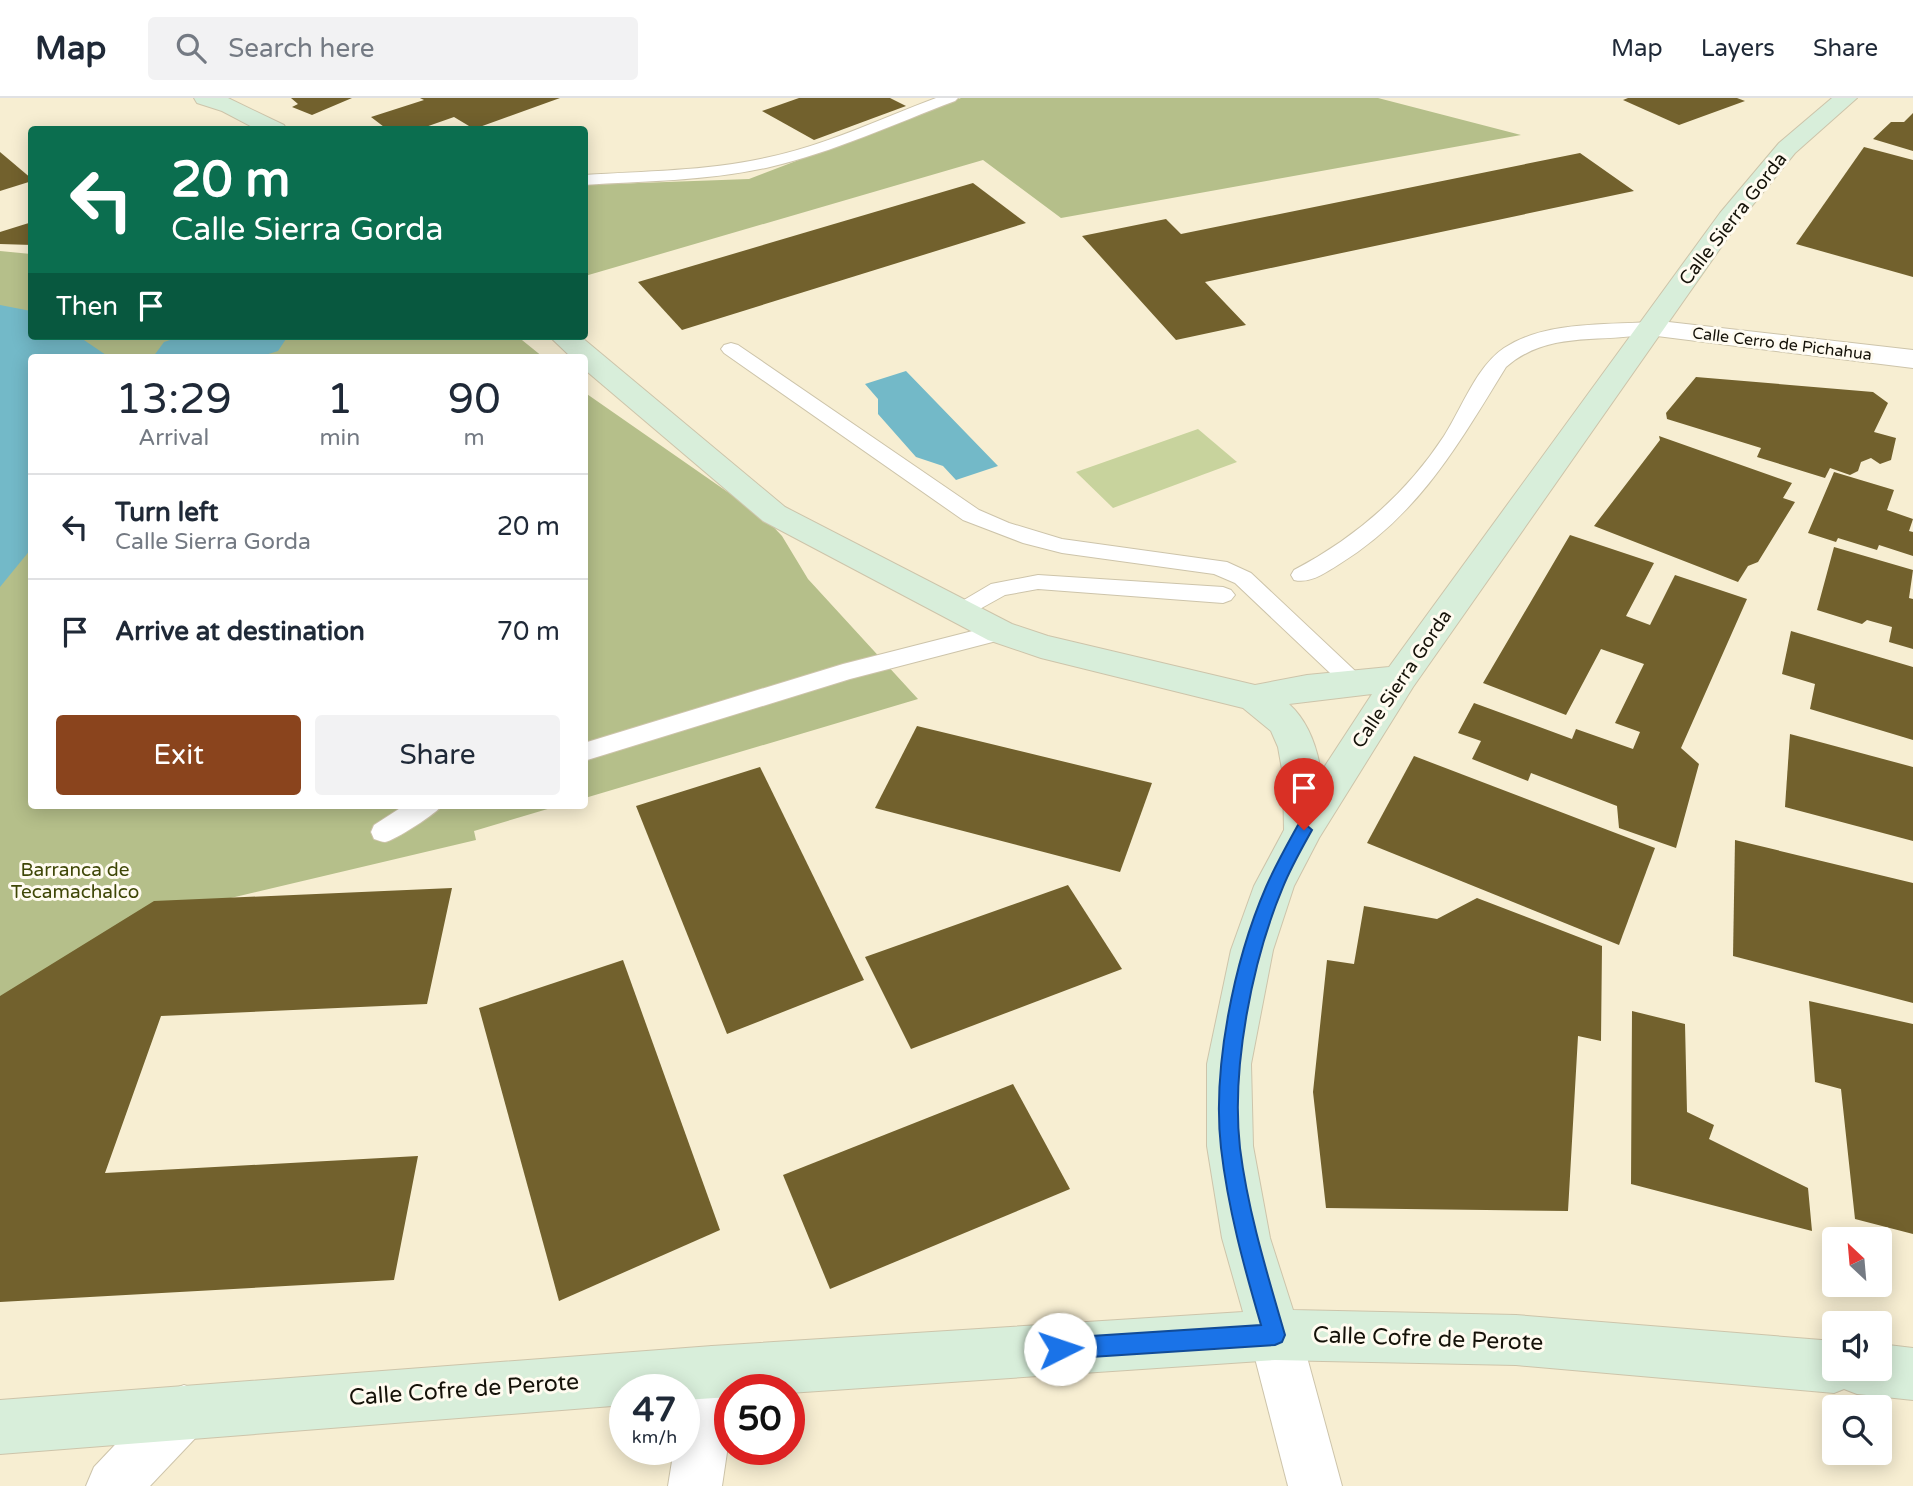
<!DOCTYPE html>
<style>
:root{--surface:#fff;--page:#f2f2f3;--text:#1f2937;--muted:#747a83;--line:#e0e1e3;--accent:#8a441d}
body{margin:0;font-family:"Varela Round",sans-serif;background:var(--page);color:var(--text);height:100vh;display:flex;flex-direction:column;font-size:26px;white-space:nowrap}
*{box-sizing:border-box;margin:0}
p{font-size:23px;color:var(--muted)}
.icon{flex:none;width:38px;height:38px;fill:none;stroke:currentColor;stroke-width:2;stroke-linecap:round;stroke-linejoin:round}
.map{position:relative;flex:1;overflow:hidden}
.panel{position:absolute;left:28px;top:256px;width:560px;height:455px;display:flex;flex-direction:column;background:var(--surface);border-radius:7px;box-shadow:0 4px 18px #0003}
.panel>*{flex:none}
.top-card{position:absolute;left:28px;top:28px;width:560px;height:214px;border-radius:7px;box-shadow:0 4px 18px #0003;background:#0b6e4f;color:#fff;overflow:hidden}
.needle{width:46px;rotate:334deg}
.buttons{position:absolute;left:1822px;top:1129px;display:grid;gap:14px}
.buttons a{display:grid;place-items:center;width:70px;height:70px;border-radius:7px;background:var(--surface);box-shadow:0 4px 18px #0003;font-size:35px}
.speed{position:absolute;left:609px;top:1276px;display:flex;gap:14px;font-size:35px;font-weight:700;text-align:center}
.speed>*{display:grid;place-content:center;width:91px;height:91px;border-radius:50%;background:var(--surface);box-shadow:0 4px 18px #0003;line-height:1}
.speed small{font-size:18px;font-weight:400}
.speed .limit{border:10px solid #d22;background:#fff;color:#111}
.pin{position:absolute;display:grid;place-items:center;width:60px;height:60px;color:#fff;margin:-72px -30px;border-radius:50% 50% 50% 0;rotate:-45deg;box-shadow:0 0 7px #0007}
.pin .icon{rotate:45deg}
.me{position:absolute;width:77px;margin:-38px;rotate:86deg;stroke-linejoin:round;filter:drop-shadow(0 0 5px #0008)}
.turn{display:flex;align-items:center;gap:24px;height:147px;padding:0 28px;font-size:32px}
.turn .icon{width:91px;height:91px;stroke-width:2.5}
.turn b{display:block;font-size:49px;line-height:60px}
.then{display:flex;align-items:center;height:66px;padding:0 28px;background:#0003;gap:14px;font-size:26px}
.eta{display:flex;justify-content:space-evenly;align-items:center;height:119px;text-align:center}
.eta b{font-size:42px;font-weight:600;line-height:49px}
.action{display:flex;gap:14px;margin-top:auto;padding:14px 28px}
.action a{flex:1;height:80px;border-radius:7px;background:var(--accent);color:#fff;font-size:28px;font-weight:600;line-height:80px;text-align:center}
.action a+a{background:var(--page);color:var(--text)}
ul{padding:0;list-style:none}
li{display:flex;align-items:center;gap:21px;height:105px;padding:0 28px;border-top:2px solid var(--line)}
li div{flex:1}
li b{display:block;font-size:26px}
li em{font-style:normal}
header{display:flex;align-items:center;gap:42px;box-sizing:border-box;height:98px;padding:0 35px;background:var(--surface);border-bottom:2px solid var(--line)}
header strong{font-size:33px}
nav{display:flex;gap:38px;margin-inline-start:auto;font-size:24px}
.search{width:490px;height:63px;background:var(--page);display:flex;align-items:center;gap:18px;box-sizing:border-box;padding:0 24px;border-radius:7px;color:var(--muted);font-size:26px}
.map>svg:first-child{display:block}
</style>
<header>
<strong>Map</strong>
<div class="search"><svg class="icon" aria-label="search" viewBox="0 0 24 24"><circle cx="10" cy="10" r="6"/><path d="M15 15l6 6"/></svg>Search here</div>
<nav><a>Map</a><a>Layers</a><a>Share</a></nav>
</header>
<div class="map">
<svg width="1913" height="1388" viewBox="0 0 1913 1388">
<rect width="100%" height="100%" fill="#f7eed2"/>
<path fill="#c8d39d" d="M1198,331L1237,364L1113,410L1076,374Z"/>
<g fill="#b5bf8a">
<path d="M961,0H1378L1521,37L1061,120L983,62L585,178L584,87L749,81Z"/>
<path d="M0,153L31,156L32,238H517L543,259H32V707H561L474,733L476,742L159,817L0,921Z"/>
<path d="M584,294L765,420L782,438L808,481L918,601L585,700Z"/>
</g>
<g fill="#73b9c8">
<path d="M0,207L31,213L32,238H78L109,259H32L31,451L0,489Z"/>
<path d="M906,273L998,368L956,382L943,368L916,359L878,316V301L865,286Z"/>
</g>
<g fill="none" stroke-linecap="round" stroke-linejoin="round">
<path fill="#73b9c8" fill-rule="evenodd" d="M182,238H288L278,253L259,259H153L164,244Z"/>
</g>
<g fill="#72612d">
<path d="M291,0H352L312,17L292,9L298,6Z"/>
<path d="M420,0H560L474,31L454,19L417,32H388L371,19L424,2Z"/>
<path d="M799,0H890L906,8L814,42L762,13Z"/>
<path d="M1628,0H1737L1745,3L1679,27L1623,2Z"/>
<path d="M1913,15V53L1873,41L1891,24H1904Z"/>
<path d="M1864,49L1913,62V179L1796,146Z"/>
<path d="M0,54L32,81V83L0,93Z"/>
<path d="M1580,55L1634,93L1205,184L1246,227L1176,242L1082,138L1166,121L1181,136Z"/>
<path d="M973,85L1026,125L682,232L638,184Z"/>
<path d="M32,124V147L0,146V134Z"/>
<path d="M1696,279L1873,294L1888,305L1874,334L1896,340L1891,362L1880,366L1871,360L1861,364L1858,373L1850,377L1830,370L1825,380L1757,359L1761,350L1667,321L1666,315Z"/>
<path d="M1659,338L1792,385L1783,400L1795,404L1758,464L1748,468L1738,484L1594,428L1660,342Z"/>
<path d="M1834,374L1894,392L1887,412L1913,421L1909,433L1913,434V458L1879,447L1877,452L1838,440L1836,444L1808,435Z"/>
<path d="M1570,437L1654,465L1626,518L1650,527L1675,477L1747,501L1681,650L1699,666L1676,750L1619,730L1617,708L1531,675L1528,683L1472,661L1481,643L1458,635L1474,605L1572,641L1576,631L1633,651L1640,634L1615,625L1644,566L1601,551L1566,617L1483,585Z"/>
<path d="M1834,449L1913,472L1909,500L1913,501V551L1889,544L1892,529L1867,522L1862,526L1817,512Z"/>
<path d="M1791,533L1913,569V642L1810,611L1815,586L1782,576Z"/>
<path d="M917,628L1152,685L1120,774L875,710Z"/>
<path d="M1790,636L1913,669V743L1785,709Z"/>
<path d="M1414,658L1655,750L1619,847L1367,745Z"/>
<path d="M760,669L864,882L727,936L636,708Z"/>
<path d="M1735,742L1913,785V905L1733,858Z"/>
<path d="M1068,787L1122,871L911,951L865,859Z"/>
<path d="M452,790L427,906L161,918L105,1075L418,1058L394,1182L0,1204V898L154,803Z"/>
<path d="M1477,800L1602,848L1601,943L1578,938L1568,1113L1326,1110L1313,994L1327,862L1354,866L1364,808L1437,821Z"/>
<path d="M623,862L720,1132L559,1203L479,910Z"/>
<path d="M1809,903L1913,926V1136L1855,1121L1841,991L1815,984Z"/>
<path d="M1632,913L1685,926L1687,1014L1714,1027L1709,1041L1808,1090L1812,1133L1631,1086Z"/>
<path d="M1013,986L1070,1091L830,1191L783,1077Z"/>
</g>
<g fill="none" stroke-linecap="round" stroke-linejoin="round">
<defs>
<g id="lane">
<path d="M936,0H958L955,3C894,26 834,54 770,69C709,83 646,83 584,87V77C645,73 706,73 765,60C824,48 880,21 936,0Z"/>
<path d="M1651,224L1658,226L1660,230L1658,234C1605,247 1551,230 1506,269C1458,347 1419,417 1338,467C1325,475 1310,486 1294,482L1291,477L1294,472C1355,440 1406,396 1444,338C1462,310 1476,269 1504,250C1545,223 1605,227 1651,224Z"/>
<path d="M731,245L738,247L979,412L1009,425L1062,441L1227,464L1251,475L1368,585L1365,591L1356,594L1347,591L1235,485L1214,476L1062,455L1023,445L963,422L724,255L721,251L724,247Z"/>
<path d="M1038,477L1223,489L1231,492L1235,497L1231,502L1223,505L1038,491L1005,497L960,522L952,519L948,514L952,509L991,486Z"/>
<path d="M1000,526L1008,528L1012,534L1008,540L850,581L584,663V645L843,566Z"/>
<path d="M405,707H442C439,714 394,743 385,744C382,744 378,742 374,741L371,734L374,727Z"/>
</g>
<g id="street">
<path d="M1651,222L1913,252V270L1641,236L1637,230L1641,224Z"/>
<path d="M1275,1212L1293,1219L1301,1237L1342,1388H1288L1249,1237L1257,1219Z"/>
<path d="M712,1248L730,1256L738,1274L736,1292H730V1334L722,1388H668L674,1351H684C684,1317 681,1287 694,1256Z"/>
<path d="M184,1287L203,1294L210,1313L203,1332L150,1388H86L94,1369L165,1294Z"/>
</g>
<g id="secondary">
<path d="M194,0H228L284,27L287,32H258L222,13L197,5Z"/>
<path d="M1832,0H1857L1795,55L1738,125L1413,589L1319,740L1294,788L1273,852L1251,966L1253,1048L1270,1140L1293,1212L1516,1217L1834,1243V1270H1880V1246L1913,1250V1302L1857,1296L1844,1291L1834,1295L1516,1267L1275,1262L789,1295V1292H730V1299L684,1302V1292H625V1307L0,1356V1302L712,1248L1243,1214L1222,1140L1207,1048V966L1231,852L1254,788L1284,732L1283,677L1278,649L1271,633L1243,610L1041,560L988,542L763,423L584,271V259H571L549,238H580L785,409L1012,526L1048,538L1255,587L1307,577L1389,569L1720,115L1779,45ZM1372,596L1321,674C1317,649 1308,623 1289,606Z"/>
</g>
</defs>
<use href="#lane" stroke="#cdc4aa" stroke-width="2"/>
<use href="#street" stroke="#cdc4aa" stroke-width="2"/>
<use href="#secondary" stroke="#cdc4aa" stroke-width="2"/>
<use href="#lane" fill="#fff" fill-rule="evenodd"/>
<use href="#street" fill="#fff" fill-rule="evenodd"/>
<use href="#secondary" fill="#d8eeda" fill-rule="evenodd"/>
</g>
<path fill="#1a73e8" stroke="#114b97" stroke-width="2" d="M1304,725L1312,732C1302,750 1291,769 1283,789C1252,863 1231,970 1240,1050C1248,1114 1267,1175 1285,1237L1282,1244L1275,1247L1060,1261L1053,1258L1050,1251L1053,1243L1060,1240L1261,1227C1244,1169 1228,1111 1221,1050C1212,970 1234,863 1266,789C1275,768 1287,747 1298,727Z"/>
<g text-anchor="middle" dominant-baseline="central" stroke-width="6" stroke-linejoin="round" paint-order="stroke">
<g font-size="16" fill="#151209" stroke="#fffbf0">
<text transform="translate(1782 246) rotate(7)">Calle Cerro de Pichahua</text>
</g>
<g font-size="19" fill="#151209" stroke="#fffbf0">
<text transform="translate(1733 121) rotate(-52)">Calle Sierra Gorda</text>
<text transform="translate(1402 581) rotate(-56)">Calle Sierra Gorda</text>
</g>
<g font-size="19" fill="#3f4707" stroke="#fffbf0">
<text x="75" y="772">Barranca de<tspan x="75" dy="22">Tecamachalco</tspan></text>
</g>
<g font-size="23" fill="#151209" stroke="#fffbf0">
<text transform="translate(1428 1241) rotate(2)">Calle Cofre de Perote</text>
<text transform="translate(464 1292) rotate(-4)">Calle Cofre de Perote</text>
</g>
</g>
</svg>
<div class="buttons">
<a><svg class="needle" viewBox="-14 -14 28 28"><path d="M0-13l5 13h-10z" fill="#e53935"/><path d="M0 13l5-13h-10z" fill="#747a83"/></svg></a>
<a><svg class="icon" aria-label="sound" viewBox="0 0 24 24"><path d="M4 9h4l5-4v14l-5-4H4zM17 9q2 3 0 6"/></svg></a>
<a><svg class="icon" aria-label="search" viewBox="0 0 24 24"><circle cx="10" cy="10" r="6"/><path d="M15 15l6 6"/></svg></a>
</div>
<div class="speed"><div>47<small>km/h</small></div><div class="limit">50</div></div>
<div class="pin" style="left:1304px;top:732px;background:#d93025"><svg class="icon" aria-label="arrive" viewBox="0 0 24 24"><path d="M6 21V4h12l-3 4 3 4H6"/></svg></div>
<svg class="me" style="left:1060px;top:1251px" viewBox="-20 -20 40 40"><circle r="19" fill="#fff"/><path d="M0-13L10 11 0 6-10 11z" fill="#1a73e8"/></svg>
<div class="top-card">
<div class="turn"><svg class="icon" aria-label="left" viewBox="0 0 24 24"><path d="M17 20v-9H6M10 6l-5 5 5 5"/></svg><div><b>20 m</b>Calle Sierra Gorda</div></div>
<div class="then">Then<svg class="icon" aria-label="arrive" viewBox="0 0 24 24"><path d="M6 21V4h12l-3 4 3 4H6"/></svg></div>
</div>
<section class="panel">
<div class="eta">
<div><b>13:29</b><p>Arrival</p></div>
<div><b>1</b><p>min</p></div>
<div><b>90</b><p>m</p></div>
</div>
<ul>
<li><svg class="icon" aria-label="left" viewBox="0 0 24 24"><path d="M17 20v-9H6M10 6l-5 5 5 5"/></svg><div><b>Turn left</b><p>Calle Sierra Gorda</p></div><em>20 m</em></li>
<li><svg class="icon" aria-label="arrive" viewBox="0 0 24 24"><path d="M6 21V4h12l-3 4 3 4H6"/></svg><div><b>Arrive at destination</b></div><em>70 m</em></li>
</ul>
<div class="action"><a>Exit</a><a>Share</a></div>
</section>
</div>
